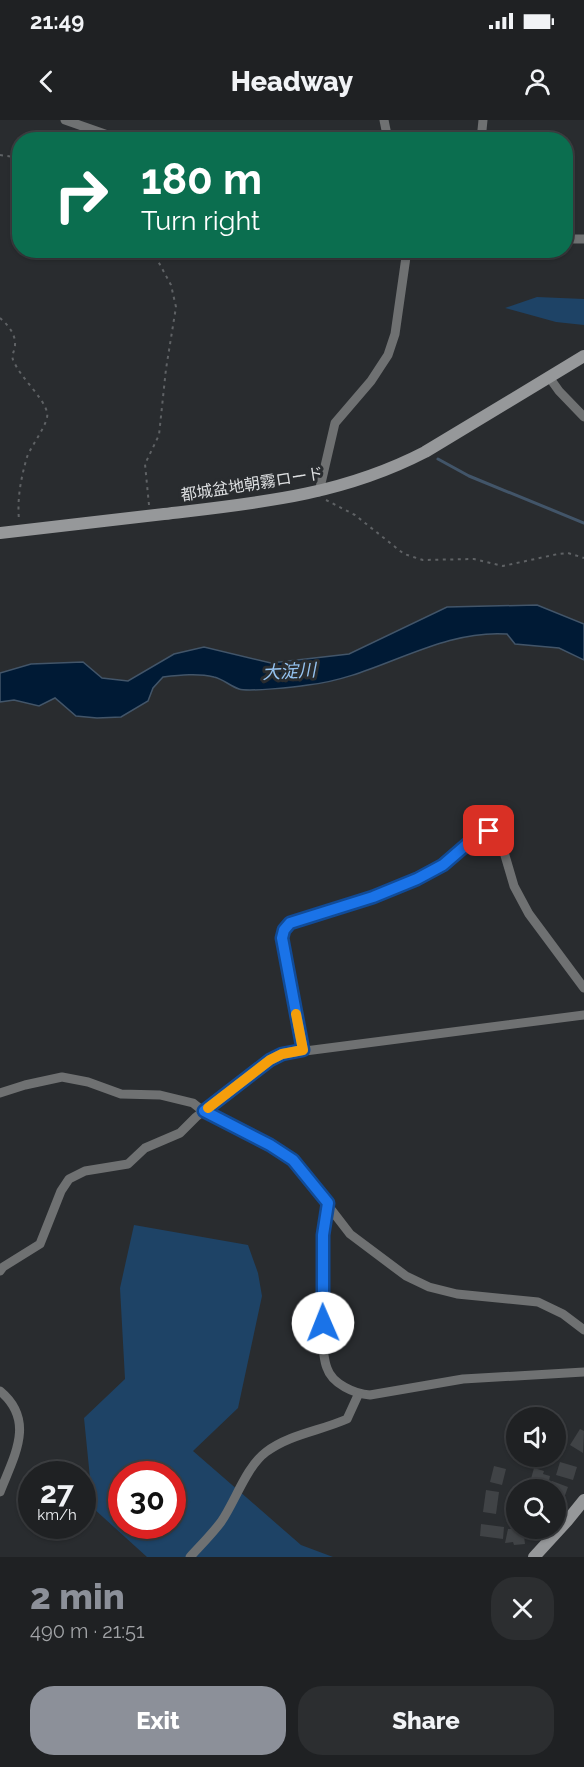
<!DOCTYPE html>
<meta charset="utf-8">
<style>
:root{--surface:#1f2123;--page:#2c2e30;--text:#f1f3f6;--muted:#a1a3a6;--line:#3c3e41;--accent:#8c9099}
body{margin:0;font-family:Raleway,"Noto Sans JP",sans-serif;background:var(--page);color:var(--text);height:100vh;display:flex;flex-direction:column;font-size:22px;white-space:nowrap}
*{box-sizing:border-box;margin:0}
p{font-size:20px;color:var(--muted)}
.icon{flex:none;width:33px;height:33px;fill:none;stroke:currentColor;stroke-width:2;stroke-linecap:round;stroke-linejoin:round}
.map{position:relative;height:1437px;overflow:hidden}
.details{display:flex;flex-direction:column;background:var(--surface);flex:1}
.details>*{flex:none}
.hud{position:absolute;left:12px;top:12px;width:561px;height:126px;border-radius:24px;box-shadow:0 2px 4px #0004,0 0 0 2px var(--line);background:#0b6e4f;color:#fff;overflow:hidden}
.buttons{position:absolute;left:506px;top:1287px;display:grid;gap:12px}
.buttons a{display:grid;place-items:center;width:60px;height:60px;border-radius:50%;background:var(--surface);box-shadow:0 2px 4px #0004,0 0 0 2px var(--line);font-size:30px}
.speed{position:absolute;left:18px;top:1341px;display:flex;gap:12px;font-size:30px;font-weight:700;text-align:center}
.speed>*{display:grid;place-content:center;width:78px;height:78px;border-radius:50%;background:var(--surface);box-shadow:0 2px 4px #0004,0 0 0 2px var(--line);line-height:1}
.speed small{font-size:15px;font-weight:400}
.speed .limit{border:9px solid #d22;background:#fff;color:#111}
.pin{position:absolute;display:grid;place-items:center;width:51px;height:51px;color:#fff;margin:-26px;border-radius:12px;box-shadow:0 3px 9px #0006}
.me{position:absolute;width:66px;margin:-33px;rotate:359deg;stroke-linejoin:round;filter:drop-shadow(0 0 4px #0008)}
.turn{display:flex;align-items:center;gap:21px;height:126px;padding:0 30px;font-size:27px}
.turn .icon{width:78px;height:78px;stroke-width:2.5}
.turn b{display:block;font-size:42px;line-height:51px}
.round{display:grid;place-items:center;flex:none;width:63px;height:63px;border-radius:24px;background:var(--page)}
.overview{display:flex;align-items:center;justify-content:space-between;height:102px;padding:0 30px}
h1{font-size:36px;font-weight:800;line-height:45px;color:var(--accent)}
.action{display:flex;gap:12px;margin-top:auto;padding:12px 30px}
.action a{flex:1;height:69px;border-radius:24px;background:var(--accent);color:#fff;font-size:24px;font-weight:800;line-height:69px;text-align:center}
.action a+a{background:var(--page);color:var(--text)}
.status{display:flex;justify-content:space-between;align-items:center;height:42px;padding:0 30px;background:var(--surface);direction:ltr}
.status svg{height:16px;fill:currentColor}
header{display:flex;justify-content:space-between;align-items:center;height:78px;padding:0 30px;background:var(--surface);font-size:27px;font-weight:800}
.map>svg:first-child{display:block}
</style>
<div class="status"><b>21:49</b><svg viewBox="0 0 49 12"><path d="M0 12V9h3v3zM5 12V6h3v6zM10 12V3h3v9zM15 12V0h3v12zM26 1h20v11H26zM47 4h2v5h-2z"/></svg></div>
<header><svg class="icon" aria-label="back" viewBox="0 0 24 24"><path d="M15 5l-7 7 7 7"/></svg>Headway<svg class="icon" aria-label="person" viewBox="0 0 24 24"><circle cx="12" cy="8" r="4"/><path d="M4 21q1-7 8-7t8 7"/></svg></header>
<div class="map">
<svg width="584" height="1437" viewBox="0 0 584 1437">
<rect width="100%" height="100%" fill="#292c2f"/>
<g fill="#1e4366" fill-rule="evenodd">
<path d="M537,177L584,179V205L556,202L505,188Z"/>
<path d="M134,1105L248,1125L258,1153L262,1176L238,1288L193,1331L301,1425L333,1437H147L93,1388L84,1298L125,1259L120,1168ZM122,1354H172V1406H122Z"/>
</g>
<path fill="#001a35" stroke="#425569" stroke-width="1.5" d="M537,485L584,504V540L559,528L515,524L507,514C437,509 376,558 308,565C296,567 248,572 239,569C230,566 223,559 214,557C198,553 180,555 163,557L153,568L148,581L121,597L97,598L76,596L55,578L39,586L14,580L0,582V553L31,544L83,542L102,558L128,561L174,534L204,527L271,543L349,534L447,487Z"/>
<g fill="none" stroke-linecap="round" stroke-linejoin="round">
<path stroke="#425569" stroke-width="3" d="M438,339L469,356L584,403"/>
</g>
<g fill="#404346">
<path d="M580,1309L584,1311L583,1333L570,1325Z"/>
<path d="M560,1342L577,1347L573,1360L556,1355Z"/>
<path d="M494,1346L506,1349L502,1365L490,1362Z"/>
<path d="M534,1348L544,1351L543,1354L550,1356L547,1370L529,1366Z"/>
<path d="M552,1361L568,1367L564,1378L555,1375V1370H549Z"/>
<path d="M486,1370L499,1372L496,1394L483,1392Z"/>
<path d="M481,1404L504,1407L503,1419L480,1416Z"/>
<path d="M523,1408L525,1424L514,1425L513,1422L505,1423L508,1409Z"/>
</g>
<g fill="none" stroke-linecap="round" stroke-linejoin="round">
<g stroke="#5f6265" stroke-width="2" stroke-dasharray="3 4.5" stroke-linecap="butt">
<path d="M0,35L20,38"/>
<path d="M0,198C7,204 16,214 15,225C15,232 10,235 14,242C21,258 43,277 47,292C50,302 32,324 27,337C21,358 17,378 19,400"/>
<path d="M326,380L355,395L404,434L423,440L474,439L503,446L558,434L568,433L584,438"/>
<path d="M149,385L145,344L159,315L166,249L176,187L171,165L152,130"/>
</g>
<g stroke="#6f7172" stroke-width="9">
<path d="M65,0L122,20"/>
<path d="M384,0L388,20"/>
<path d="M481,20L483,0"/>
<path d="M566,119H584"/>
<path d="M549,257L559,271L584,297"/>
<path d="M319,372L335,303L371,261L388,235L395,214L407,130"/>
<path d="M303,930L282,818C283,816 283,810 284,809C292,796 357,782 374,776C397,768 421,759 441,746C458,736 470,715 489,711L495,714L501,722L514,766L529,794L584,868"/>
<path d="M0,973L25,965L62,957L88,962L121,974L160,975L193,983L203,991L270,1025L293,1040L350,1114L406,1156L429,1167L457,1174L538,1182L563,1194L584,1210"/>
<path d="M328,1083L323,1115L324,1222L322,1224C324,1232 324,1241 327,1248C332,1264 355,1274 370,1275L463,1259L584,1252"/>
<path d="M0,1151L3,1147L40,1124L61,1071L69,1059L85,1051L128,1044L145,1028L180,1013L196,997L270,940L282,934L584,895"/>
<path d="M0,1271C36,1301 14,1336 0,1372"/>
<path d="M190,1437C200,1426 212,1414 221,1402C235,1382 246,1347 266,1332C290,1314 320,1311 347,1299L358,1275"/>
</g>
<g stroke="#96989a" stroke-width="12">
<path d="M0,413C55,407 109,400 164,394C257,383 340,376 425,332L584,236"/>
<path d="M534,1437L567,1401L584,1380"/>
</g>
</g>
<g fill="none" stroke-linecap="round" stroke-linejoin="round">
<defs>
<path id="route" d="M323,1203V1115L328,1083L293,1040L270,1025L204,991L270,940L282,934L303,930L282,818L284,810L290,803L373,777L417,759L443,745L480,713L489,711"/>
</defs>
<use href="#route" stroke="#114b97" stroke-width="15"/>
<use href="#route" stroke="#1a73e8" stroke-width="10"/>
<path stroke="#f59e0b" stroke-width="10" d="M208,988L270,940L282,934L303,930L296,894"/>
</g>
<g text-anchor="middle" dominant-baseline="central" stroke-width="6" stroke-linejoin="round" paint-order="stroke">
<g font-size="16" fill="#dddfe1" stroke="#292c2f">
<text transform="translate(252 364) rotate(-9)">都城盆地朝霧ロード</text>
</g>
<g font-size="18" font-style="italic" fill="#96c4f2" stroke="#292c2f">
<text transform="translate(289 551) rotate(-3)">大淀川</text>
</g>
</g>
</svg>
<div class="buttons">
<a><svg class="icon" aria-label="sound" viewBox="0 0 24 24"><path d="M4 9h4l5-4v14l-5-4H4zM17 9q2 3 0 6"/></svg></a>
<a><svg class="icon" aria-label="search" viewBox="0 0 24 24"><circle cx="10" cy="10" r="6"/><path d="M15 15l6 6"/></svg></a>
</div>
<div class="speed"><div>27<small>km/h</small></div><div class="limit">30</div></div>
<div class="pin" style="left:489px;top:711px;background:#d93025"><svg class="icon" aria-label="arrive" viewBox="0 0 24 24"><path d="M6 21V4h12l-3 4 3 4H6"/></svg></div>
<svg class="me" style="left:323px;top:1203px" viewBox="-20 -20 40 40"><circle r="19" fill="#fff"/><path d="M0-13L10 11 0 6-10 11z" fill="#1a73e8"/></svg>
<div class="hud">
<div class="turn"><svg class="icon" aria-label="right" viewBox="0 0 24 24"><path d="M7 20v-9h11M14 6l5 5-5 5"/></svg><div><b>180 m</b>Turn right</div></div>
</div>
</div>
<section class="details">
<div class="overview"><div><h1>2 min</h1><p>490 m · 21:51</p></div><a class="round"><svg class="icon" aria-label="close" viewBox="0 0 24 24"><path d="M6 6l12 12M18 6L6 18"/></svg></a></div>
<div class="action"><a>Exit</a><a>Share</a></div>
</section>
